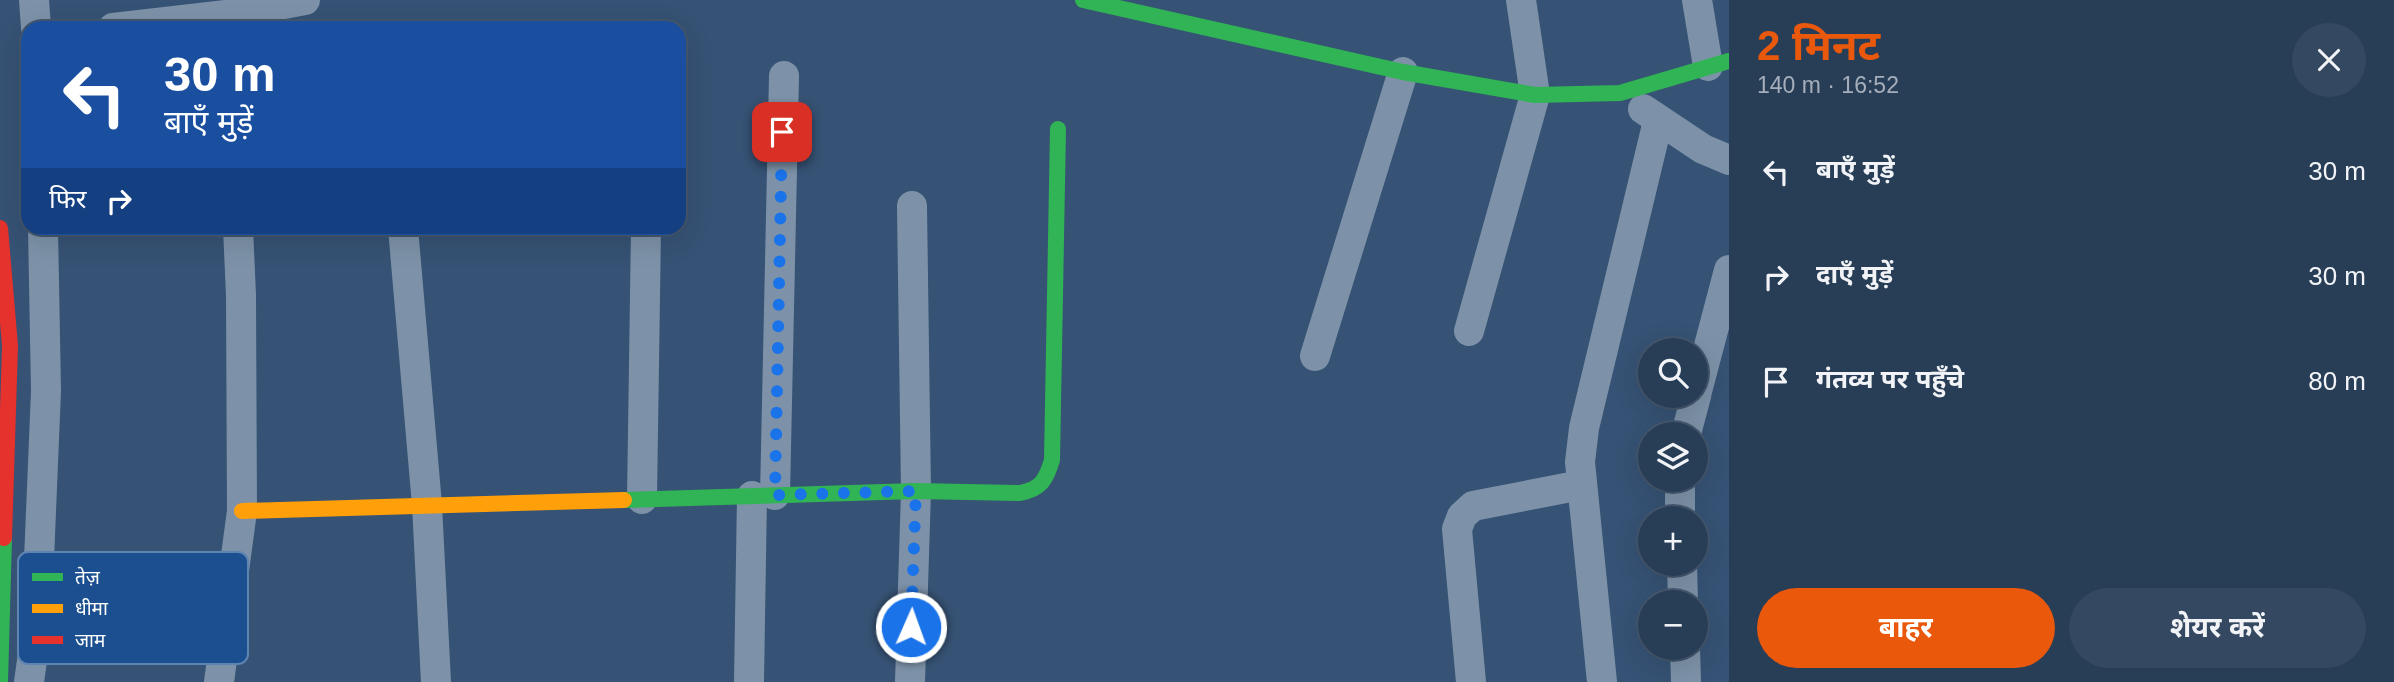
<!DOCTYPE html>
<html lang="hi">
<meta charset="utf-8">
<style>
:root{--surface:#283e57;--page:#344961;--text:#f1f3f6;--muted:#a5aeba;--line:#44576d;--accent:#ea580c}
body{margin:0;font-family:Helvetica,"Noto Sans Devanagari",sans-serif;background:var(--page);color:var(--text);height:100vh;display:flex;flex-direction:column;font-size:26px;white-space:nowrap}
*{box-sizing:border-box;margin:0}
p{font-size:23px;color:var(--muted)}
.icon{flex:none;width:38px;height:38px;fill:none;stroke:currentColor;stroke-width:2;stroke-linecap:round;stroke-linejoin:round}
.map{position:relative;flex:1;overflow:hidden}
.side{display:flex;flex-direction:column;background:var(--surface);width:665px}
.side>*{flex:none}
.top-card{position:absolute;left:21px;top:21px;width:665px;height:214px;border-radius:21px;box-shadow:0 7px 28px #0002,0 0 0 2px var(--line);background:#1a4fa0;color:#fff;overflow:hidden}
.controls{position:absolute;left:1638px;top:338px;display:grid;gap:14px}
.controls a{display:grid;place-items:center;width:70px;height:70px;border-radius:50%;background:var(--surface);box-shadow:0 7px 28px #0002,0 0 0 2px var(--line);font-size:35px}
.pin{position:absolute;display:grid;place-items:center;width:60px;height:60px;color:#fff;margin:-30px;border-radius:14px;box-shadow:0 4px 10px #0006}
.me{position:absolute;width:77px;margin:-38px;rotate:2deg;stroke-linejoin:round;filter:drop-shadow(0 0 5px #0008)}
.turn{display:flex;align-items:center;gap:24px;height:147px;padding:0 28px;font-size:32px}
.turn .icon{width:91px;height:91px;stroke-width:2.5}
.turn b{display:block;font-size:49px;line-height:60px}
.then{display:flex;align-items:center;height:66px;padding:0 28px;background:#0003;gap:14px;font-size:26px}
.round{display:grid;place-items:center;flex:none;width:74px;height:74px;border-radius:37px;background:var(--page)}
.head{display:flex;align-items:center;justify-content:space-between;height:119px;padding:0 28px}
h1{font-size:42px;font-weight:700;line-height:52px;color:var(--accent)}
.button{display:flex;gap:14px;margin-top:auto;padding:14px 28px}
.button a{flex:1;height:80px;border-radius:42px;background:var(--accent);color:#fff;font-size:28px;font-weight:700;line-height:80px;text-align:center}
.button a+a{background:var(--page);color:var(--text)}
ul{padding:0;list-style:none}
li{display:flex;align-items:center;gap:21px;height:105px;padding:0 28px}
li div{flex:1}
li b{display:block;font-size:26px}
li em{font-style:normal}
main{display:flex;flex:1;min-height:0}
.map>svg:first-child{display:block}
</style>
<main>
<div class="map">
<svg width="1729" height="682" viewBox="0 0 1729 682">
<rect width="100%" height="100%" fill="#365274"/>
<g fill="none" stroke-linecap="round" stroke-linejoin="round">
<g stroke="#7d92a8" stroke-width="30">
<path d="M34,0L36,28"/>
<path d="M1697,0L1708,66"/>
<path d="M113,28L226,15L305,0"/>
<path d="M1643,109L1703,149L1729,160"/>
<path d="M403,228L427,505L436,682"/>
<path d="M1469,331L1535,95L1521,0"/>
<path d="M1315,356L1403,72"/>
<path d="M1696,395L1729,270"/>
<path d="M1686,434L1696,396"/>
<path d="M1680,480V518"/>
<path d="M775,495L784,76"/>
<path d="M642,499L646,228"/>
<path d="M1682,564L1683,602"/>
<path d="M1685,648L1686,682"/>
<path d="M29,682L36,632L46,391L43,228"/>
<path d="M219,682L242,511L241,295L238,228"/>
<path d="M749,682L752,496"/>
<path d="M910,682L916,491L912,206"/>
<path d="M1471,682L1457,529L1462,516L1473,506L1581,485"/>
<path d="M1602,682L1580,462L1584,428L1658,121"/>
</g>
<g stroke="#30b455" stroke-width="16">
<path d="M1083,0L1403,72L1535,95L1620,93L1729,61"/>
<path d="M624,500L916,491L1020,493C1041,489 1046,480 1052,460L1058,129"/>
<path d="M0,682L4,538"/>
</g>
<path stroke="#ff9f0a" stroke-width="16" d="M242,511L624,500"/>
<path stroke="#e5322d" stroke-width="16" d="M0,228L10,346L4,538"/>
</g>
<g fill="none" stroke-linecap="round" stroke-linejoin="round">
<path stroke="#1a73e8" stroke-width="12" stroke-dasharray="0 21.6" d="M782,132L775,495L916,491L911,627"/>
</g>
<rect x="18" y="552" width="230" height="112" rx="10" fill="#1b4f8f" stroke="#5f84b1" stroke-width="2"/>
<rect x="32" y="573" width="31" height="8" fill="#30b455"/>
<rect x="32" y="604" width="31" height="9" fill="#ff9f0a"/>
<rect x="32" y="636" width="31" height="8" fill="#e5322d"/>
<g font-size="19" fill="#fff">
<text x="75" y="584">तेज़</text>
<text x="75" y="615">धीमा</text>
<text x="75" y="647">जाम</text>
</g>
</svg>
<div class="controls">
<a><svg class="icon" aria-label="search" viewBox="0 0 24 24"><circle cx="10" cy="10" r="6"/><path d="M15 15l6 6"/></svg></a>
<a><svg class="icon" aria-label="layers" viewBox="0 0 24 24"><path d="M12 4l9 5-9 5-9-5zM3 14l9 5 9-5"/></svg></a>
<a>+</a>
<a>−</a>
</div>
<div class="pin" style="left:782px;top:132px;background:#d93025"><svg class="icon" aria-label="arrive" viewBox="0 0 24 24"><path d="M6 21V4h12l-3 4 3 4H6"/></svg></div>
<svg class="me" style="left:911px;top:627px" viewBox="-20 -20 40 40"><circle r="17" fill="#1a73e8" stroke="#fff" stroke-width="3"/><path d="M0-11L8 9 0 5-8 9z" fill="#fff"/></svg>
<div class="top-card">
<div class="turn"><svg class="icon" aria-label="left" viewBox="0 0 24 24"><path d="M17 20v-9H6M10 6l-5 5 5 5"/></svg><div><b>30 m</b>बाएँ मुड़ें</div></div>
<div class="then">फिर<svg class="icon" aria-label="right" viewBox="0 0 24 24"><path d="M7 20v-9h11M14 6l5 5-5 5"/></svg></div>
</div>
</div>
<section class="side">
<div class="head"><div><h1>2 मिनट</h1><p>140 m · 16:52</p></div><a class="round"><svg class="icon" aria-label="close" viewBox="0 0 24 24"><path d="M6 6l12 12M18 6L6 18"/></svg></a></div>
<ul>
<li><svg class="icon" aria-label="left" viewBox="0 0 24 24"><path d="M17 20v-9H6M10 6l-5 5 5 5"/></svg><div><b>बाएँ मुड़ें</b></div><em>30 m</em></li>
<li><svg class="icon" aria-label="right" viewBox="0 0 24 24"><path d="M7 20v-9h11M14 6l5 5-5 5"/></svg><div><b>दाएँ मुड़ें</b></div><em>30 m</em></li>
<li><svg class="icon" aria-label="arrive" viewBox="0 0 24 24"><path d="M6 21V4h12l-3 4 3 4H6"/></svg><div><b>गंतव्य पर पहुँचे</b></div><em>80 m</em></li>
</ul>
<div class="button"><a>बाहर</a><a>शेयर करें</a></div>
</section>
</main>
